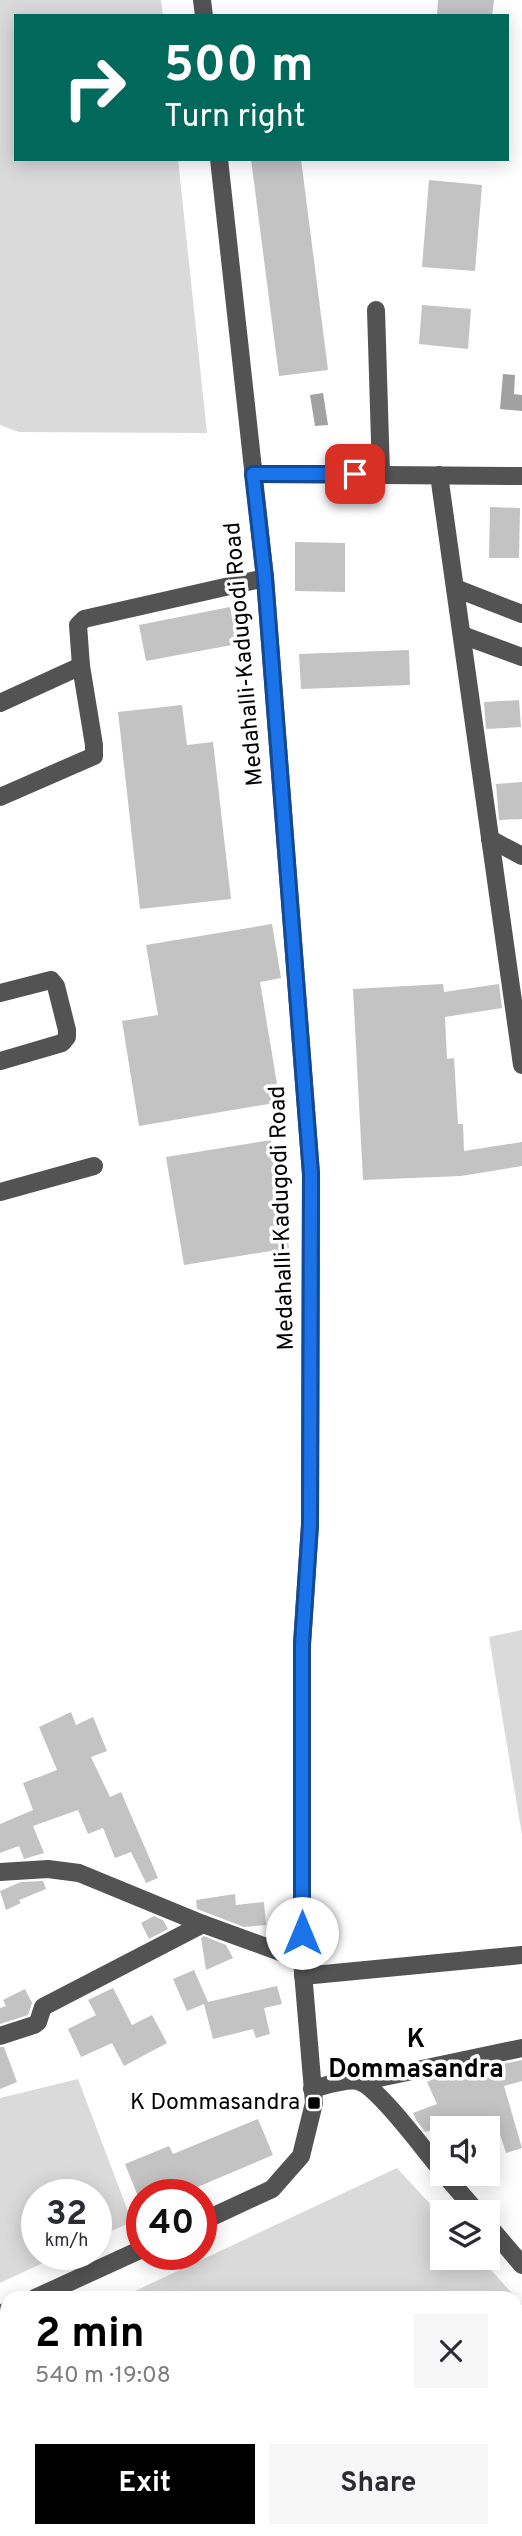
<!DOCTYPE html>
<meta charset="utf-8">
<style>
:root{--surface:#fff;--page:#f7f7f7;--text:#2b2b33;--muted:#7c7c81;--accent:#000}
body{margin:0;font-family:Overpass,sans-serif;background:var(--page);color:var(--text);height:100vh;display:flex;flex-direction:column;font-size:26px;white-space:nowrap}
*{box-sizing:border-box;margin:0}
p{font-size:23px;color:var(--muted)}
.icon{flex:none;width:38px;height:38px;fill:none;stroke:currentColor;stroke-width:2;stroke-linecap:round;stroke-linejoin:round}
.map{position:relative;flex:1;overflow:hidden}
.details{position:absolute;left:0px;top:2291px;width:523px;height:247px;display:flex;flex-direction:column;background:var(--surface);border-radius:21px 21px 0 0;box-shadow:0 4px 18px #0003}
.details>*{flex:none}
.banner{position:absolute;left:14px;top:14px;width:495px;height:147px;border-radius:0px;box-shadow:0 4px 18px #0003;background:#00695c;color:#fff;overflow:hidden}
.fabs{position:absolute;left:430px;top:2116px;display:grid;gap:14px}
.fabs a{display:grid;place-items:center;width:70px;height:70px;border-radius:0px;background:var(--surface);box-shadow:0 4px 18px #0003;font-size:35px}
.speed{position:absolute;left:21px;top:2179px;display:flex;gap:14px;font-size:35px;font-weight:700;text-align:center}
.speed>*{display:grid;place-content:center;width:91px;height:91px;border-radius:50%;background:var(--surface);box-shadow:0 4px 18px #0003;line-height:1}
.speed small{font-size:18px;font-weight:400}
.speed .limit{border:10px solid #d22;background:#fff;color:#111}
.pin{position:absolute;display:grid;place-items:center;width:60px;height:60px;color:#fff;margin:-30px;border-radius:14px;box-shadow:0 4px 10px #0006}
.me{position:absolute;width:77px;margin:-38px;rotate:0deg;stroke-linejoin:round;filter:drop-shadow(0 0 5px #0008)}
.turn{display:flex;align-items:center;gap:24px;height:147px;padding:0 35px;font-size:32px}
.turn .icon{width:91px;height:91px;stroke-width:2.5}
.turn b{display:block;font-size:49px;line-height:60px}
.round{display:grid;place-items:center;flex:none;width:74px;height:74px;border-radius:0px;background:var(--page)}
.headline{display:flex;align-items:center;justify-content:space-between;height:119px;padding:0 35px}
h1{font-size:42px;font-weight:700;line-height:52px;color:var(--accent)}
.button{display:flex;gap:14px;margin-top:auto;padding:14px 35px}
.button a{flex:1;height:80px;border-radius:0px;background:var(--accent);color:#fff;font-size:28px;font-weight:700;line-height:80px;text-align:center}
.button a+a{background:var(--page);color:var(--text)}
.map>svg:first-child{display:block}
</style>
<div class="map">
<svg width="522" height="2536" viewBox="0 0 522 2536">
<rect width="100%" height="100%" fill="#fff"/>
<g fill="#dadada">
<path d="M0,0H161L163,16H16V159H178L207,433L19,432L0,425Z"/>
<path d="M522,1630V1835L489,1637Z"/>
<path d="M78,2079L132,2222L96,2238V2194H37V2254H62L0,2283V2098Z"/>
<path d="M397,2168L443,2218V2258H480L522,2304V2536H0V2354L7,2351V2530H516V2298H120Z"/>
</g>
<g fill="#a1a1a1">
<path d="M503,374L515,375L514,394L522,395V411L500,409Z"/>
<path d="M323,393L328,425L315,426L310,395Z"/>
</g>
<g fill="#c3c3c3">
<path d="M438,0H494L492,16H437Z"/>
<path d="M251,159H301L328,370L279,376Z"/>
<path d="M429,180L482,185L475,271L422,267Z"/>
<path d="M422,305L471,309L468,349L419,344Z"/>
<path d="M490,507L520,508L519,558H489Z"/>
<path d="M295,542L345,543V592L295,591Z"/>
<path d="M230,607L237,644L146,661L139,625Z"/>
<path d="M409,650L410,685L301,689L299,654Z"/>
<path d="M519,700L521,727L486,729L484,702Z"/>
<path d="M182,705L187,745L213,742L231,899L140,909L118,712Z"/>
<path d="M522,782V819L499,820L496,784Z"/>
<path d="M272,924L281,978L260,982L280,1102L139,1126L122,1021L158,1015L146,945Z"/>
<path d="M443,984L444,992L499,984L502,1008L445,1017L447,1059L454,1058L458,1124H463L464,1151L522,1142V1166L461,1176L363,1180L353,989Z"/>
<path d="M271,1140L289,1248L184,1265L166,1157Z"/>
<path d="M71,1712L76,1725L93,1717L107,1751L91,1757L110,1797L121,1792L158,1878L146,1883L131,1852L115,1858L103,1828L88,1834L78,1810L33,1826L44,1853L24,1859L19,1846L0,1853V1824L33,1810L23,1783L57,1770L39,1727Z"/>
<path d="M43,1881L46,1889L19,1900L21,1903L6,1910L0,1891L21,1882Z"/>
<path d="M235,1894L236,1905L264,1902L266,1925L244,1927L197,1909L196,1900Z"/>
<path d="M154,1916L163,1920L168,1929L149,1939L141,1923Z"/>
<path d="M204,1936L226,1945L233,1958L206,1970L201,1938Z"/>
<path d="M194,1970L208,2002L277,1986L282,2004L264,2008L270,2034L256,2038L253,2029L213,2039L204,2004L187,2011L173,1979Z"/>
<path d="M113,1988L132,2025L152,2015L167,2043L124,2066L112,2043L81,2057L68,2029L96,2015L88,2000Z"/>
<path d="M25,1989L32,2003L28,2015L0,2024V2008L6,2006L3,2000Z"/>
<path d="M0,2047H4L17,2082L0,2089Z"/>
<path d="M522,2060V2081L504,2086L522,2148L506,2153L498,2128H438L425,2132L416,2120L413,2113L437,2104L427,2082L436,2078Z"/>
<path d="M258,2119L273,2155L188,2191L190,2194H137L125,2164L169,2146L173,2154Z"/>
</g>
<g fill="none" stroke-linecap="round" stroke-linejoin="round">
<g stroke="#535353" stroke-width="18">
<path d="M202,0L204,16"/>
<path d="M376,310L381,474"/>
<path d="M253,474L522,476"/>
<path d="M439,475L522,1065"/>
<path d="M455,588L522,614"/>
<path d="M462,635L522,657"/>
<path d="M0,703L81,666"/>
<path d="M0,797L94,756V745L81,666L78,625L84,619L265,578"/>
<path d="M490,839L522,856"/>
<path d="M0,993L51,980L56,986L67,1030V1037L62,1043L0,1061"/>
<path d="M0,1192L94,1166"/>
<path d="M0,1872L48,1869L79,1873L203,1924L302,1960"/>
<path d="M303,1976L522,1955"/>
<path d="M0,2036L34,2025L38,2022L43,2007L203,1924"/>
<path d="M360,2082L522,2048"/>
<path d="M312,2089C325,2086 349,2077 361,2082C381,2091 426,2153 443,2172"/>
<path d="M444,2174L477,2212"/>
<path d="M201,2222L272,2189L301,2156L314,2103L302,1960V1644L310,1525L311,1174L265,578L219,159"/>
<path d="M488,2225L522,2265"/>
<path d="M35,2298L142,2249"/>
<path d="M0,2314L7,2311"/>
</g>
</g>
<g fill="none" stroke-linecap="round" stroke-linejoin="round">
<defs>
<path id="route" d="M302,1933V1644L310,1525L311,1174L265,578L253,474H355"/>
</defs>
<use href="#route" stroke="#114b97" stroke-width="18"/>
<use href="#route" stroke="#1a73e8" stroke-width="12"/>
</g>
<rect fill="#000" stroke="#fff" stroke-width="2.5" x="307" y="2096" width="14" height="14" rx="3.5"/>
<g text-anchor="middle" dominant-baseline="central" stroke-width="7" stroke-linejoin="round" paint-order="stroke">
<g font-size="23" fill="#000" stroke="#fff">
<text transform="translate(245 654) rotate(-95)">Medahalli-Kadugodi Road</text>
<text transform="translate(283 1218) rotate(-92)">Medahalli-Kadugodi Road</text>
</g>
<g font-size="23" fill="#000" stroke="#fff" text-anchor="end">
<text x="300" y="2103">K Dommasandra</text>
</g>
<g font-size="26" font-weight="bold" fill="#000" stroke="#fff">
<text x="416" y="2040">K<tspan x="416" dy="30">Dommasandra</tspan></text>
</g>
</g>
</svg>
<div class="fabs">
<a><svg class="icon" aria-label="sound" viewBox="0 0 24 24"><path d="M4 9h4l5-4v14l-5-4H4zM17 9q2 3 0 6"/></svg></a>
<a><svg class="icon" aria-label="layers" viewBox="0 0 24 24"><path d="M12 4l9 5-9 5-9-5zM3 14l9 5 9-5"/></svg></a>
</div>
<div class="speed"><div>32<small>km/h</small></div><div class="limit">40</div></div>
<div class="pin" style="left:355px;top:474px;background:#d93025"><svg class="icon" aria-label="arrive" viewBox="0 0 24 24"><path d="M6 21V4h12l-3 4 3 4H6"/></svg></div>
<svg class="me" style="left:302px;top:1933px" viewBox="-20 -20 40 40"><circle r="19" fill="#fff"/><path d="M0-13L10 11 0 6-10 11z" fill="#1a73e8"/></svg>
<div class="banner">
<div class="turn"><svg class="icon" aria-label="right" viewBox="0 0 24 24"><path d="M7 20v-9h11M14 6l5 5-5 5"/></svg><div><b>500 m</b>Turn right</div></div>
</div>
<section class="details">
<div class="headline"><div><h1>2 min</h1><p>540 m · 19:08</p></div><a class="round"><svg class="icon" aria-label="close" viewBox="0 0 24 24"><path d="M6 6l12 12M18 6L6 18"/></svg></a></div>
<div class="button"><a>Exit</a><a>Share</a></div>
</section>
</div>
